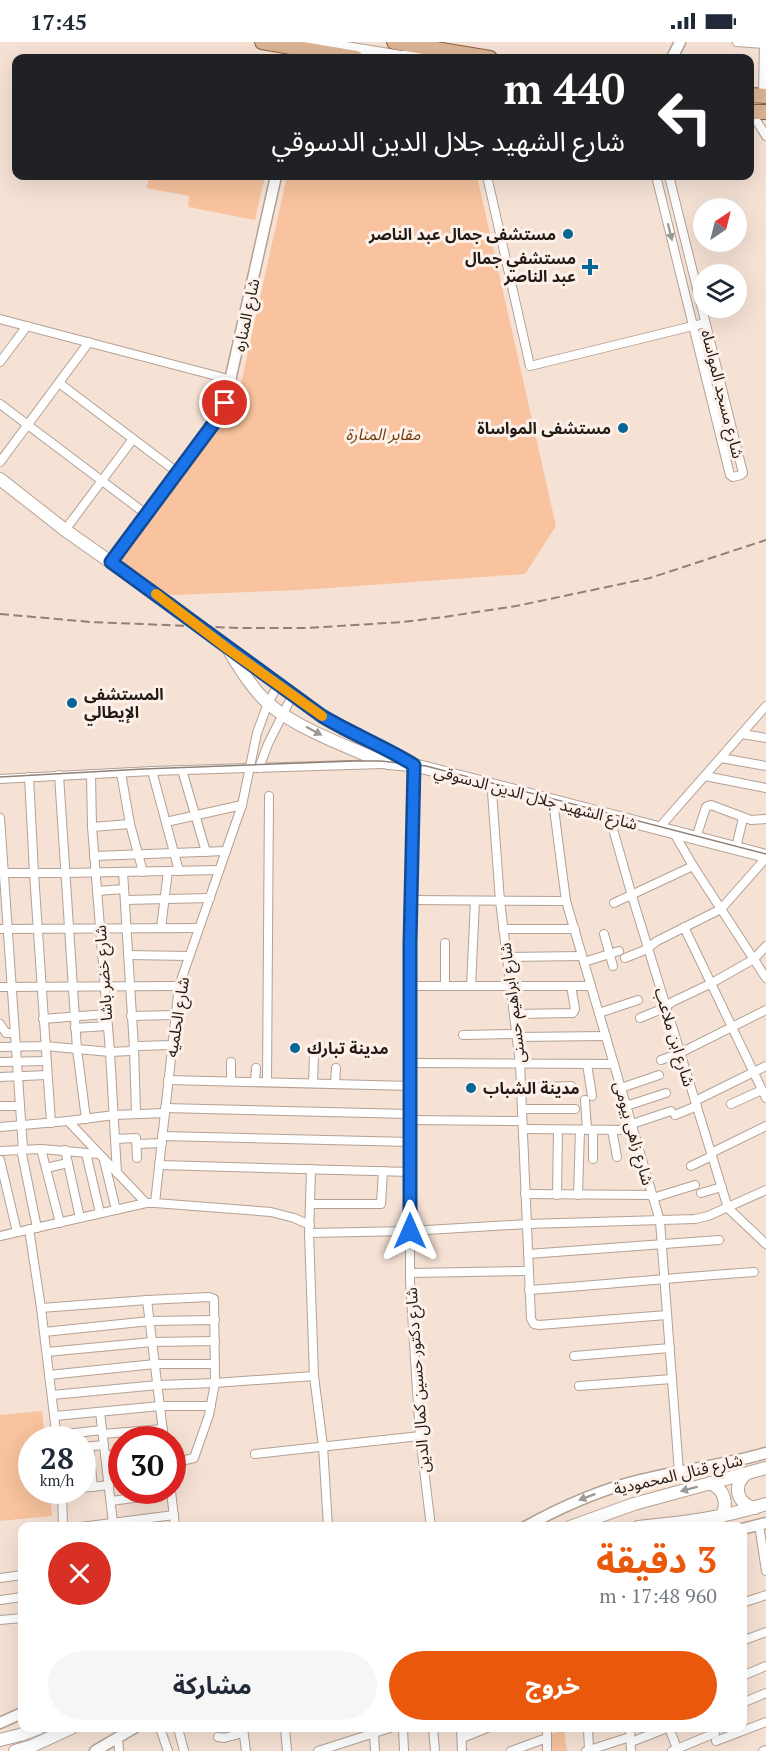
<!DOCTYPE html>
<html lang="ar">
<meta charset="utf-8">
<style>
:root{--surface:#fff;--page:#f6f6f7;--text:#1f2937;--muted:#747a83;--accent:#ea580c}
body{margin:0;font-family:"PT Serif","Noto Sans Arabic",serif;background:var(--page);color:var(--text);direction:rtl;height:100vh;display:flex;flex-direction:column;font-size:22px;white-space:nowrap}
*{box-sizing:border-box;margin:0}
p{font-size:20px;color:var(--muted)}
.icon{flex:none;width:33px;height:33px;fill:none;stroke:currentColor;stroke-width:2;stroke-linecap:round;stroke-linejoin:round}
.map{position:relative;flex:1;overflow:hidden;direction:ltr}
.drawer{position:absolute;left:18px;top:1480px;width:729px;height:210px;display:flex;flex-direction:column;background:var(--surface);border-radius:12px;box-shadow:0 6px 24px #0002;direction:rtl}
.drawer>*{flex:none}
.top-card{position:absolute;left:12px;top:12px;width:742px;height:126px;border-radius:12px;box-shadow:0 6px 24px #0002;direction:rtl;background:#202124;color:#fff;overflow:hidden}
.needle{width:39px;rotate:35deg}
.controls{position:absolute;left:693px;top:156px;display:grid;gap:12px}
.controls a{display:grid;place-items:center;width:54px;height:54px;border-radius:50%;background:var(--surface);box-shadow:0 6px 24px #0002;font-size:30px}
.speed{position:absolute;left:18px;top:1384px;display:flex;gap:12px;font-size:30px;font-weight:700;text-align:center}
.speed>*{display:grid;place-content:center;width:78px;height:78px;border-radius:50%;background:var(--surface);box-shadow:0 6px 24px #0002;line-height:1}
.speed small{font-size:15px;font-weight:400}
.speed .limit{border:9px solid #d22;background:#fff;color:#111}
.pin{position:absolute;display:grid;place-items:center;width:51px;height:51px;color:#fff;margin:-26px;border:3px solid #fff;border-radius:50%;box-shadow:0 2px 6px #0007}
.me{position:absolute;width:66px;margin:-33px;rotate:0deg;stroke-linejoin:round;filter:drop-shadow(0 0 4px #0008)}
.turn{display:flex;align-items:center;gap:21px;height:126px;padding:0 30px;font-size:27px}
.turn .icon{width:78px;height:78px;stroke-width:2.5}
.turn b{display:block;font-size:42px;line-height:51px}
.round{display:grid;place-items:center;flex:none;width:63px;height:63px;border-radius:32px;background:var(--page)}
.overview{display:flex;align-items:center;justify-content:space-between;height:102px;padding:0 30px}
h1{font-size:36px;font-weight:700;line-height:45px;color:var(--accent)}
.button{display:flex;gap:12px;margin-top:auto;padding:12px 30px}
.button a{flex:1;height:69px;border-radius:36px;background:var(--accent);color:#fff;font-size:24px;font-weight:700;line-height:69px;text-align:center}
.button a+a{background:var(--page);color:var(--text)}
.status{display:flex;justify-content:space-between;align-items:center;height:42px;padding:0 30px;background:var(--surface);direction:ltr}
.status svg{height:16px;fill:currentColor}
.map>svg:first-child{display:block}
</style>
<div class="status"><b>17:45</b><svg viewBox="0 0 49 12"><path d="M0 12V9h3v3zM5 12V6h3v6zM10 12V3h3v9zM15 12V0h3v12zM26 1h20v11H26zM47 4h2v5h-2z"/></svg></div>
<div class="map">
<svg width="766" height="1709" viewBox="0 0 766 1709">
<rect width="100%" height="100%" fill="#f6e2d5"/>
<g fill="#f8c39e">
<path d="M149,134H265L255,178L188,165L189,154L147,146Z"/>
<path d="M287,134H477L556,484L525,532L301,548L173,553L151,546L119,519L236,364Z"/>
<path d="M42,1369L45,1398H32V1449H50L52,1474L0,1479V1373Z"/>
<path d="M564,1688L567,1709H548L551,1692Z"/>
</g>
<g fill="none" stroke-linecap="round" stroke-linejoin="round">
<defs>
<g id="minor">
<path d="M737,0L764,2"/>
<path d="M763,54L764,0"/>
<path d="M751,70L766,94"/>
<path d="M487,134L530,324L705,281"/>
<path d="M656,134L725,413L730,433L733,435L741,433L743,431L669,134"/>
<path d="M0,277L232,338"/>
<path d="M0,320L27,284"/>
<path d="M59,341L177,430"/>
<path d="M0,362L146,472"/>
<path d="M0,420L89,300"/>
<path d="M65,488L133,397"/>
<path d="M742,692L766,696"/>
<path d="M721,716L766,724"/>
<path d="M414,723L410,858V1240L420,1394L431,1485"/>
<path d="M259,726L268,702L292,654"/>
<path d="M182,728L206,810"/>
<path d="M152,729L179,829"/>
<path d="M121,731L130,782L143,830"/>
<path d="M91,732L92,785L110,1010L117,1131"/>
<path d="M59,733L77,1007L86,1077"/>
<path d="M705,734L766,746"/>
<path d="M29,735L34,831L51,1081"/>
<path d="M0,737L152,729L383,722"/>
<path d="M494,743L492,750L500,859L520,1022L531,1277L534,1282L539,1283L667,1273"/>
<path d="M553,759L566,859L660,1179L679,1430"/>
<path d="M609,773L632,854L728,1166L766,1202"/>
<path d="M0,776L23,1107"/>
<path d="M166,780L242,763"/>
<path d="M92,785L130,782"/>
<path d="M658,787L766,664"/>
<path d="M674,791L693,824L766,936"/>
<path d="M696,796L706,765L711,763L751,778L766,777"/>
<path d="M736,806L743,776"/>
<path d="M94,814L226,809"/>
<path d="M123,830L134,1006L136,1071"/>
<path d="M0,831H66L219,828"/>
<path d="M97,849L124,847"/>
<path d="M125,858L210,856"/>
<path d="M410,858L566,859"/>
<path d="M614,861L693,824"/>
<path d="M684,885L766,1056"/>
<path d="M161,886L168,829"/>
<path d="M0,887L199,886"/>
<path d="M503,887H575"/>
<path d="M604,892L613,924"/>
<path d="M128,913L189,914"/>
<path d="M507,915L582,914"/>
<path d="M625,916L645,908L657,899L721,867L766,816"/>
<path d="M584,920L619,909"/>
<path d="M409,944H591"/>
<path d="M445,944V901"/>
<path d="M471,944L475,859"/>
<path d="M0,945L179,944"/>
<path d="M599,971L638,958"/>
<path d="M514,972L573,971L575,967L571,944"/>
<path d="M131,974L175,973"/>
<path d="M640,976L662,967L672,960L710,942L754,917L766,904"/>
<path d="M43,977L106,972"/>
<path d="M0,982L6,991H14"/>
<path d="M75,986L107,984"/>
<path d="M463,993L516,992"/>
<path d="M517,995L606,994"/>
<path d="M0,1005L45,1004L110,1010L130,1009L138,1004L172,1003"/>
<path d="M661,1018L680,1011L766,968"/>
<path d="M0,1020L46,1019"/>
<path d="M411,1021L614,1022"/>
<path d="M587,1022L592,1054"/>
<path d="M0,1035L47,1033"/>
<path d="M168,1038L411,1044"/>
<path d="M231,1039V1020"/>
<path d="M255,1040L256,1026"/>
<path d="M267,1040L269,754"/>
<path d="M313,1041L314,1014"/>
<path d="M335,1042L336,1026"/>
<path d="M521,1046L571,1044"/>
<path d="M621,1046L659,1033"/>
<path d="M585,1058L587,1088"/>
<path d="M695,1059L766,1024"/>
<path d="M731,1062L762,1048"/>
<path d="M0,1064H20"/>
<path d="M626,1064L666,1051"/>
<path d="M165,1066L410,1072"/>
<path d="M522,1067H575"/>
<path d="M675,1073L697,1064"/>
<path d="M410,1078L522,1079"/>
<path d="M68,1079L146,1161"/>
<path d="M632,1082L671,1069"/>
<path d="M0,1085L68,1079L114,1073L165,1071"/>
<path d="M523,1087L633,1088"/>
<path d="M593,1088V1117"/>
<path d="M612,1088L617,1115"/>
<path d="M162,1094L410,1100"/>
<path d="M115,1097L136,1096L137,1116"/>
<path d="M137,1102L162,1101"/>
<path d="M21,1107L37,1186"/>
<path d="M41,1107L60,1181"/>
<path d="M65,1108L80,1176"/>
<path d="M0,1109L41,1107L99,1112"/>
<path d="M86,1111L100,1171"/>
<path d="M711,1111L766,1084"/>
<path d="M0,1118L17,1190"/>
<path d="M104,1118L116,1168"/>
<path d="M159,1123L410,1130"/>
<path d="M691,1124L712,1114"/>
<path d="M46,1126L68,1121"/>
<path d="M311,1127L309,1191L314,1334L323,1404L328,1485"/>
<path d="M701,1151L722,1145"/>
<path d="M525,1152L652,1153"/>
<path d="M557,1153L558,1088"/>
<path d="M578,1153L580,1088"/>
<path d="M653,1156L695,1143"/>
<path d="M155,1161L179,944L242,763L257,691L268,661L278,643"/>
<path d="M310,1162H381L383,1129"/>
<path d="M29,1187L41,1266L57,1398"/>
<path d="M309,1191L410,1189L527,1182L695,1177L708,1174L766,1148"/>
<path d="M0,1194L146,1161H155L271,1170L294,1176L310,1183"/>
<path d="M528,1212L719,1198"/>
<path d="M410,1231L529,1229"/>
<path d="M529,1248C604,1243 679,1235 754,1230"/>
<path d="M147,1258L164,1398"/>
<path d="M41,1266L147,1258L209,1255L214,1257L215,1341L209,1373L194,1416L172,1421"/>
<path d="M44,1290L150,1279L215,1278"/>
<path d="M47,1310L152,1300L215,1299"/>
<path d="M574,1314L670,1306"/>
<path d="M49,1333L155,1322H215"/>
<path d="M579,1344L672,1337"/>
<path d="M52,1353L158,1343L215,1341L314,1334"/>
<path d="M100,1370L113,1481"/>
<path d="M55,1374L160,1364H211"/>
<path d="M103,1392L163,1387"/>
<path d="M57,1393L102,1388"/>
<path d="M82,1405L104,1403"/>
<path d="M89,1405L93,1445"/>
<path d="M255,1412L420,1394"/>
<path d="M105,1414L122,1412"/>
<path d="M108,1436L122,1434"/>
<path d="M82,1446L109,1443"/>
<path d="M62,1449L63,1485"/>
<path d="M171,1449L175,1485"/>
<path d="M111,1459L171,1451"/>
<path d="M759,1483L766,1529"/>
<path d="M81,1485L174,1473"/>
<path d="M0,1536L22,1533"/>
<path d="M0,1558L22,1555"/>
<path d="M742,1561L766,1553"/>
<path d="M0,1578L22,1576"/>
<path d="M742,1599L766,1590"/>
<path d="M742,1634L766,1624"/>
<path d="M742,1661L766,1651"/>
<path d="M160,1686L168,1709"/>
<path d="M178,1686L184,1709"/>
<path d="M243,1686L246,1709"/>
<path d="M285,1686L287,1709"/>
<path d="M403,1686L404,1709"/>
<path d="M433,1686L435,1709"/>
<path d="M461,1686L462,1709"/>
<path d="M588,1686L589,1708"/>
<path d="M630,1686L631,1709"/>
<path d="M669,1686L678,1709"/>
<path d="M374,1691L375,1709"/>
<path d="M218,1695L224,1696L243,1691"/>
<path d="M118,1696L119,1709"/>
<path d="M462,1696L487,1686"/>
<path d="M716,1699L766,1680"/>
<path d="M631,1700L667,1686"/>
<path d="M318,1709L390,1686"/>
<path d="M511,1709L547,1696"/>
<path d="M547,1709V1686"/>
<path d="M586,1709L630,1695"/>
<path d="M672,1709L715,1691"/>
<path d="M763,1709L766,1708"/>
</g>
<g id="tertiary">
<path d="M672,16L680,0"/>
<path d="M111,520L214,381L225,361L276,134"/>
<path d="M525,1485C561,1465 599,1448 640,1438C681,1428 725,1423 766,1411"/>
<path d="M742,1487L766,1481"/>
<path d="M0,1681L22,1671"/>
<path d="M95,1709L134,1686"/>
</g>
<g id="secondary">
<path d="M309,0L401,15C412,14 421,14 429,6L430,1"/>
<path d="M0,437L65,488L170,562"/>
<path d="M213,595L322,674L344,687L401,715L414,723L766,814"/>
<path d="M230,610C241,628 254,649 269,662C296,686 348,705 381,719L388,721L412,723"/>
<path d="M746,1432C732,1444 737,1462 755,1466"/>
<path d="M710,1441C724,1447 729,1461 721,1475"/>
<path d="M570,1485L634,1462L766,1426"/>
<path d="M638,1485C681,1481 724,1476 766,1462"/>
<path d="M0,1698L20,1693L39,1686"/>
<path d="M15,1709L32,1704L71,1686"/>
</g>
<g id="primary">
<path d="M262,0L356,16"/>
<path d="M394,0L490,16"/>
<path d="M750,53L766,54"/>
<path d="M750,70H766"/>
</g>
</defs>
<use href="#minor" stroke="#b4a194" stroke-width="10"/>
<use href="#tertiary" stroke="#b4a194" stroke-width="13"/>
<use href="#secondary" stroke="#b4a194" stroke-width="14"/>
<use href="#primary" stroke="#8b5e3b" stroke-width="16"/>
<use href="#minor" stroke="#fff" stroke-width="8"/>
<use href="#tertiary" stroke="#fff" stroke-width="10"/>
<use href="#secondary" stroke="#fff" stroke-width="12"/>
<use href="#primary" stroke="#dcb495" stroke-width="14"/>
<path stroke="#8e8177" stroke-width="1.5" d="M0,735L143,727L354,719H381L426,724L766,812"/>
<path stroke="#8e8177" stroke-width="2" stroke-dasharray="9 4.5" stroke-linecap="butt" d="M0,572L91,580L240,586H307L403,580L444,575L516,564L650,536L766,498"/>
<defs>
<path id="secondary-bridge" d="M170,562L213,595"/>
</defs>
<use href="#secondary-bridge" stroke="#b4a194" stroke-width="14" stroke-linecap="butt"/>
<use href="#secondary-bridge" stroke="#fff" stroke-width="12"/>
</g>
<defs><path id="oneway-solid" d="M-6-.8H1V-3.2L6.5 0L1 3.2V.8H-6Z" transform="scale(1.5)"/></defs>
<g fill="#9b9896">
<use href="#oneway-solid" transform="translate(670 190) rotate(76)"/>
<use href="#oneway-solid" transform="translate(314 689) rotate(28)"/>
<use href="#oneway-solid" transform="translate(689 1447) rotate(165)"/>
<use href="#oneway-solid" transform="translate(587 1455) rotate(159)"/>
</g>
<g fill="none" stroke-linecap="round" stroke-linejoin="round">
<defs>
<path id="route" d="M225,361L214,381L111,520L322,674C352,692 385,705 414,723L410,901V1189"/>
</defs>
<use href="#route" stroke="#114b97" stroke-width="15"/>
<use href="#route" stroke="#1a73e8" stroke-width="10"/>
<path stroke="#f59e0b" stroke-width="10" d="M156,552L228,607L322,674"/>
</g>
<g fill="#066796" stroke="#fdf1e9" stroke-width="2">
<circle cx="568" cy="192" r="6"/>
<path d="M587 216h6v6h6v6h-6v6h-6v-6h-6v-6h6z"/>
<circle cx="623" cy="386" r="6"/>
<circle cx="72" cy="661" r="6"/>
<circle cx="295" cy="1006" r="6"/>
<circle cx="471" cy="1046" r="6"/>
</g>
<g text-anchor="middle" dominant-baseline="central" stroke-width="6" stroke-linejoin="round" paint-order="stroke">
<g font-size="16" font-weight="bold" fill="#211a15" stroke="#fdf1e9" text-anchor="end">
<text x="556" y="192">مستشفى جمال عبد الناصر</text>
<text x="576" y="216">مستشفي جمال<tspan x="576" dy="18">عبد الناصر</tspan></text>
<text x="611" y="386">مستشفى المواساة</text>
<text x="84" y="652" text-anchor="start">المستشفى<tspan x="84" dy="18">الإيطالي</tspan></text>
<text x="307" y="1006" text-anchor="start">مدينة تبارك</text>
<text x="483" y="1046" text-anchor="start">مدينة الشباب</text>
</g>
<g font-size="16" fill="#211a15" stroke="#fdf1e9">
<text transform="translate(246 273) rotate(-78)">شارع المناره</text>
<text transform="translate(723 352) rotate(76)">شارع مسجد المواساه</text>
<text transform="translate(536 755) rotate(15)">شارع الشهيد جلال الدين الدسوقي</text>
<text transform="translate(103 931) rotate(-94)">شارع خضر باشا</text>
<text transform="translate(512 961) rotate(-97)">شارع ابراهيم حسنى</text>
<text transform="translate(177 975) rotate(-81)">شارع الحلميه</text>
<text transform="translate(675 995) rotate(73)">شارع ابن ملاعب</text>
<text transform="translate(634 1091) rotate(74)">شارع زاهى بيومى</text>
<text transform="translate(417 1338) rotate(-94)">شارع دكتور حسين كمال الدين</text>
<text transform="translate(678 1432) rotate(-13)">شارع قنال المحمودية</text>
</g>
<g font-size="16" font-style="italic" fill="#6d3c10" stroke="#fdf1e9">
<text x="383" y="392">مقابر المنارة</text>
</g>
</g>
</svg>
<div class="controls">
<a><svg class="needle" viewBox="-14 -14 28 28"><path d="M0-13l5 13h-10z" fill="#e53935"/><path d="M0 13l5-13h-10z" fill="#747a83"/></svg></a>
<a><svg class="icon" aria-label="layers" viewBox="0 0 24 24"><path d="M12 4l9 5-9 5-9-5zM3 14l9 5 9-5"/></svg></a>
</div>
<div class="speed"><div>28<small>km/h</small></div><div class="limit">30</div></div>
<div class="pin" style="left:225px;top:361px;background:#d93025"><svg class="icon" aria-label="arrive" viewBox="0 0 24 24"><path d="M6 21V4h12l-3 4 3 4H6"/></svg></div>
<svg class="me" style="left:410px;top:1189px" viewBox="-20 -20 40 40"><path d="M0-17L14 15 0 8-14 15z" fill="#1a73e8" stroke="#fff" stroke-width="4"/></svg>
<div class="top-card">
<div class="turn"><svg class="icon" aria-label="left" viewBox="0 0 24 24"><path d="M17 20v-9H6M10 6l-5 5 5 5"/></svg><div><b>440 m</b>شارع الشهيد جلال الدين الدسوقي</div></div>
</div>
<section class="drawer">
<div class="overview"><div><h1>3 دقيقة</h1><p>960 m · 17:48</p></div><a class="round" style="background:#d93025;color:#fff"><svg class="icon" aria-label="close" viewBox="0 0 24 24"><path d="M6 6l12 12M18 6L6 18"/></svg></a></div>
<div class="button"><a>خروج</a><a>مشاركة</a></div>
</section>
</div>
